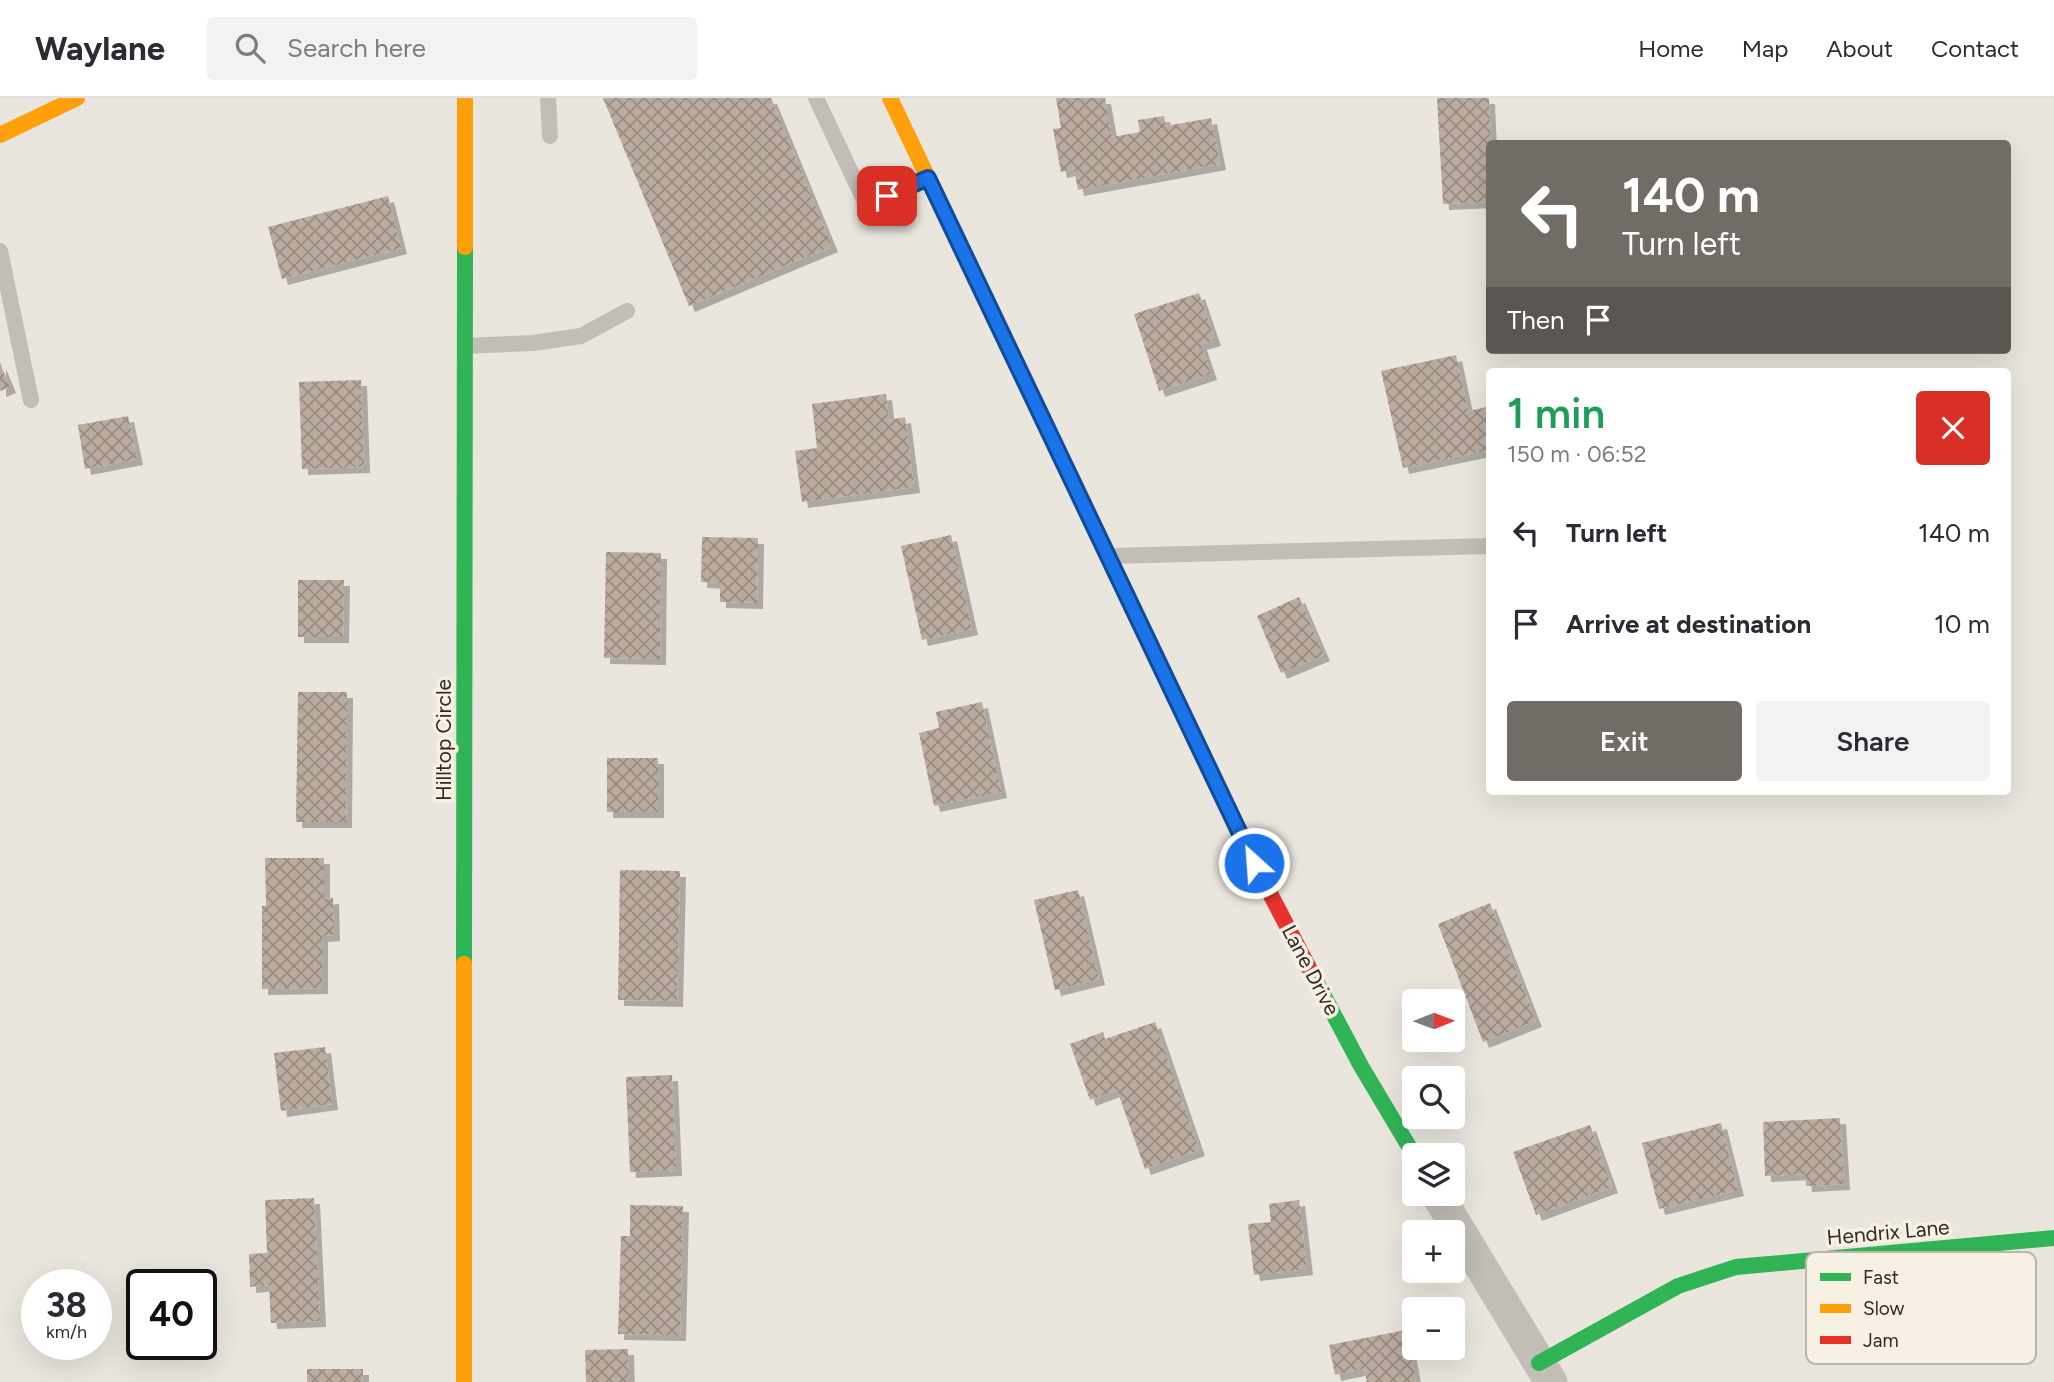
<!DOCTYPE html>
<meta charset="utf-8">
<style>
:root{--surface:#fff;--page:#f2f2f3;--text:#2b2b33;--muted:#7c7c81;--line:#e1e1e2;--accent:#726c66}
body{margin:0;font-family:Figtree,sans-serif;background:var(--page);color:var(--text);height:100vh;display:flex;flex-direction:column;font-size:26px;white-space:nowrap}
*{box-sizing:border-box;margin:0}
p{font-size:23px;color:var(--muted)}
.icon{flex:none;width:38px;height:38px;fill:none;stroke:currentColor;stroke-width:2;stroke-linecap:round;stroke-linejoin:round}
.map{position:relative;flex:1;overflow:hidden}
.side{position:absolute;left:1486px;top:270px;width:525px;height:427px;display:flex;flex-direction:column;background:var(--surface);border-radius:7px;box-shadow:0 7px 28px #0002}
.side>*{flex:none}
.guide{position:absolute;left:1486px;top:42px;width:525px;height:214px;border-radius:7px;box-shadow:0 7px 28px #0002;background:#726c66;color:#fff;overflow:hidden}
.needle{width:46px;rotate:89deg}
.tools{position:absolute;left:1402px;top:891px;display:grid;gap:14px}
.tools a{display:grid;place-items:center;width:63px;height:63px;border-radius:7px;background:var(--surface);box-shadow:0 7px 28px #0002;font-size:35px}
.speed{position:absolute;left:21px;top:1171px;display:flex;gap:14px;font-size:35px;font-weight:700;text-align:center}
.speed>*{display:grid;place-content:center;width:91px;height:91px;border-radius:50%;background:var(--surface);box-shadow:0 7px 28px #0002;line-height:1}
.speed small{font-size:18px;font-weight:400}
.speed .limit{border:4px solid #111;border-radius:10px;background:#fff;color:#111}
.pin{position:absolute;display:grid;place-items:center;width:60px;height:60px;color:#fff;margin:-30px;border-radius:14px;box-shadow:0 4px 10px #0006}
.me{position:absolute;width:77px;margin:-38px;rotate:334deg;stroke-linejoin:round;filter:drop-shadow(0 0 5px #0008)}
.turn{display:flex;align-items:center;gap:24px;height:147px;padding:0 21px;font-size:32px}
.turn .icon{width:91px;height:91px;stroke-width:2.5}
.turn b{display:block;font-size:49px;line-height:60px}
.then{display:flex;align-items:center;height:66px;padding:0 21px;background:#0003;gap:14px;font-size:26px}
.round{display:grid;place-items:center;flex:none;width:74px;height:74px;border-radius:7px;background:var(--page)}
.head{display:flex;align-items:center;justify-content:space-between;height:119px;padding:0 21px}
h1{font-size:42px;font-weight:600;line-height:52px;color:#1e9e55}
.cta{display:flex;gap:14px;margin-top:auto;padding:14px 21px}
.cta a{flex:1;height:80px;border-radius:7px;background:var(--accent);color:#fff;font-size:28px;font-weight:600;line-height:80px;text-align:center}
.cta a+a{background:var(--page);color:var(--text)}
ul{padding:0;list-style:none}
li{display:flex;align-items:center;gap:21px;height:91px;padding:0 21px}
li div{flex:1}
li b{display:block;font-size:26px}
li em{font-style:normal}
header{display:flex;align-items:center;gap:42px;box-sizing:border-box;height:98px;padding:0 35px;background:var(--surface);border-bottom:2px solid var(--line)}
header strong{font-size:33px}
nav{display:flex;gap:38px;margin-inline-start:auto;font-size:24px}
.search{width:490px;height:63px;background:var(--page);display:flex;align-items:center;gap:18px;box-sizing:border-box;padding:0 24px;border-radius:7px;color:var(--muted);font-size:26px}
.map>svg:first-child{display:block}
</style>
<header>
<strong>Waylane</strong>
<div class="search"><svg class="icon" aria-label="search" viewBox="0 0 24 24"><circle cx="10" cy="10" r="6"/><path d="M15 15l6 6"/></svg>Search here</div>
<nav><a>Home</a><a>Map</a><a>About</a><a>Contact</a></nav>
</header>
<div class="map">
<svg width="2054" height="1284" viewBox="0 0 2054 1284">
<defs>
<pattern id="building-cross-hatch" width="8" height="8" patternUnits="userSpaceOnUse" patternTransform="scale(1.75)"><rect width="8" height="8" fill="#bcaca0"/><path d="M0 0l8 8M0 8l8-8" fill="none" stroke="#998c82"/></pattern>
<filter id="shadow"><feDropShadow dx="6" dy="6" stdDeviation="0" flood-color="#0004"/></filter>
</defs>
<rect width="100%" height="100%" fill="#eae6de"/>
<g fill="url(#building-cross-hatch)" filter="url(#shadow)">
<path d="M603,0H771L832,148L689,208Z"/>
<path d="M1056,0H1105L1112,39L1140,34L1138,22L1164,18L1166,28L1211,20L1220,66L1078,92L1074,71L1061,74L1053,31L1061,30Z"/>
<path d="M1437,0H1489L1491,46L1489,104L1443,106Z"/>
<path d="M388,98L401,150L282,181L268,129Z"/>
<path d="M1199,195L1215,242L1201,246L1211,276L1159,293L1134,216Z"/>
<path d="M1456,257L1468,313L1487,309L1489,352L1403,370L1381,273Z"/>
<path d="M0,265L10,289L0,293Z"/>
<path d="M361,282L364,369L302,371L299,284Z"/>
<path d="M886,296L889,322L905,319L914,389L802,404L795,353L817,350L812,306Z"/>
<path d="M128,318L137,361L85,371L78,327Z"/>
<path d="M951,437L972,531L922,542L901,448Z"/>
<path d="M702,439L758,440L757,505L720,504V485L701,484Z"/>
<path d="M606,454L661,455L660,561L604,560Z"/>
<path d="M298,482H344L343,539H298Z"/>
<path d="M1299,499L1324,557L1281,575L1257,518Z"/>
<path d="M298,594H347L346,724H296Z"/>
<path d="M982,604L1001,694L934,708L919,635L939,630L936,614Z"/>
<rect x="607" y="660" width="51" height="54"/>
<path d="M265,760H324V801L333,800L334,837L322,838V890L262,891V808H266Z"/>
<path d="M620,772L680,773L677,903L618,902Z"/>
<path d="M1078,792L1099,881L1055,892L1034,802Z"/>
<path d="M1490,805L1536,923L1483,944L1438,826Z"/>
<path d="M1155,924L1199,1052L1145,1071L1117,992L1090,1002L1070,946L1103,934L1105,941Z"/>
<path d="M325,949L332,1006L281,1013L274,955Z"/>
<path d="M672,977L676,1072L630,1074L626,979Z"/>
<path d="M1840,1020L1844,1086L1806,1088L1805,1076L1765,1078L1763,1024Z"/>
<path d="M1721,1025L1738,1092L1659,1111L1642,1045Z"/>
<path d="M1590,1027L1612,1089L1536,1117L1513,1054Z"/>
<path d="M314,1100L320,1223L271,1225L269,1187L250,1189L249,1156L267,1155L265,1102Z"/>
<path d="M1299,1102L1307,1171L1254,1177L1248,1126L1271,1124L1269,1106Z"/>
<path d="M630,1107L683,1108L680,1237L618,1236L621,1138H630Z"/>
<path d="M1406,1232L1416,1284H1367L1364,1271L1335,1277L1329,1247Z"/>
<path d="M628,1251L629,1284H586L585,1252Z"/>
<rect x="307" y="1271" width="56" height="13"/>
</g>
<g fill="none" stroke-linecap="round" stroke-linejoin="round">
<g stroke="#c2bdb7" stroke-width="16">
<path d="M548,0L550,38"/>
<path d="M816,0L866,106L928,81"/>
<path d="M0,153L31,302"/>
<path d="M465,248L533,245L581,238L627,213"/>
<path d="M1111,458L1489,448"/>
</g>
<path stroke="#c2bdb7" stroke-width="33" d="M1437,1096L1551,1284"/>
<g stroke="#30b455" stroke-width="16">
<path d="M464,866L465,149"/>
<path d="M1308,868L1361,968L1414,1057"/>
<path d="M1539,1265L1678,1188L1736,1169L2054,1140"/>
</g>
<g stroke="#ff9f0a" stroke-width="16">
<path d="M890,0L1132,508"/>
<path d="M0,37L77,0"/>
<path d="M465,149V0"/>
<path d="M464,1284V866"/>
</g>
<path stroke="#e5322d" stroke-width="16" d="M1132,508L1254,765L1308,868"/>
</g>
<g fill="none" stroke-linecap="round" stroke-linejoin="round">
<defs>
<path id="route" d="M887,98L928,80L1254,765"/>
</defs>
<use href="#route" stroke="#114b97" stroke-width="18"/>
<use href="#route" stroke="#1a73e8" stroke-width="12"/>
</g>
<g text-anchor="middle" dominant-baseline="central" stroke-width="7" stroke-linejoin="round" paint-order="stroke">
<g font-size="21" fill="#322b26" stroke="#f7f1e4">
<text transform="translate(443 642) rotate(-90)">Hilltop Circle</text>
<text transform="translate(1311 872) rotate(62)">Lane Drive</text>
<text transform="translate(1888 1134) rotate(-5)">Hendrix Lane</text>
</g>
</g>
<rect x="1806" y="1154" width="230" height="112" rx="10" fill="#f7f1e4" stroke="#bcb6ab" stroke-width="2"/>
<rect x="1820" y="1175" width="31" height="8" fill="#30b455"/>
<rect x="1820" y="1206" width="31" height="9" fill="#ff9f0a"/>
<rect x="1820" y="1238" width="31" height="8" fill="#e5322d"/>
<g font-size="19" fill="#322b26">
<text x="1863" y="1186">Fast</text>
<text x="1863" y="1217">Slow</text>
<text x="1863" y="1249">Jam</text>
</g>
</svg>
<div class="tools">
<a><svg class="needle" viewBox="-14 -14 28 28"><path d="M0-13l5 13h-10z" fill="#e53935"/><path d="M0 13l5-13h-10z" fill="#7c7c81"/></svg></a>
<a><svg class="icon" aria-label="search" viewBox="0 0 24 24"><circle cx="10" cy="10" r="6"/><path d="M15 15l6 6"/></svg></a>
<a><svg class="icon" aria-label="layers" viewBox="0 0 24 24"><path d="M12 4l9 5-9 5-9-5zM3 14l9 5 9-5"/></svg></a>
<a>+</a>
<a>−</a>
</div>
<div class="speed"><div>38<small>km/h</small></div><div class="limit">40</div></div>
<div class="pin" style="left:887px;top:98px;background:#d93025"><svg class="icon" aria-label="arrive" viewBox="0 0 24 24"><path d="M6 21V4h12l-3 4 3 4H6"/></svg></div>
<svg class="me" style="left:1254px;top:765px" viewBox="-20 -20 40 40"><circle r="17" fill="#1a73e8" stroke="#fff" stroke-width="3"/><path d="M0-11L8 9 0 5-8 9z" fill="#fff"/></svg>
<div class="guide">
<div class="turn"><svg class="icon" aria-label="left" viewBox="0 0 24 24"><path d="M17 20v-9H6M10 6l-5 5 5 5"/></svg><div><b>140 m</b>Turn left</div></div>
<div class="then">Then<svg class="icon" aria-label="arrive" viewBox="0 0 24 24"><path d="M6 21V4h12l-3 4 3 4H6"/></svg></div>
</div>
<section class="side">
<div class="head"><div><h1>1 min</h1><p>150 m · 06:52</p></div><a class="round" style="background:#d93025;color:#fff"><svg class="icon" aria-label="close" viewBox="0 0 24 24"><path d="M6 6l12 12M18 6L6 18"/></svg></a></div>
<ul>
<li><svg class="icon" aria-label="left" viewBox="0 0 24 24"><path d="M17 20v-9H6M10 6l-5 5 5 5"/></svg><div><b>Turn left</b></div><em>140 m</em></li>
<li><svg class="icon" aria-label="arrive" viewBox="0 0 24 24"><path d="M6 21V4h12l-3 4 3 4H6"/></svg><div><b>Arrive at destination</b></div><em>10 m</em></li>
</ul>
<div class="cta"><a>Exit</a><a>Share</a></div>
</section>
</div>
